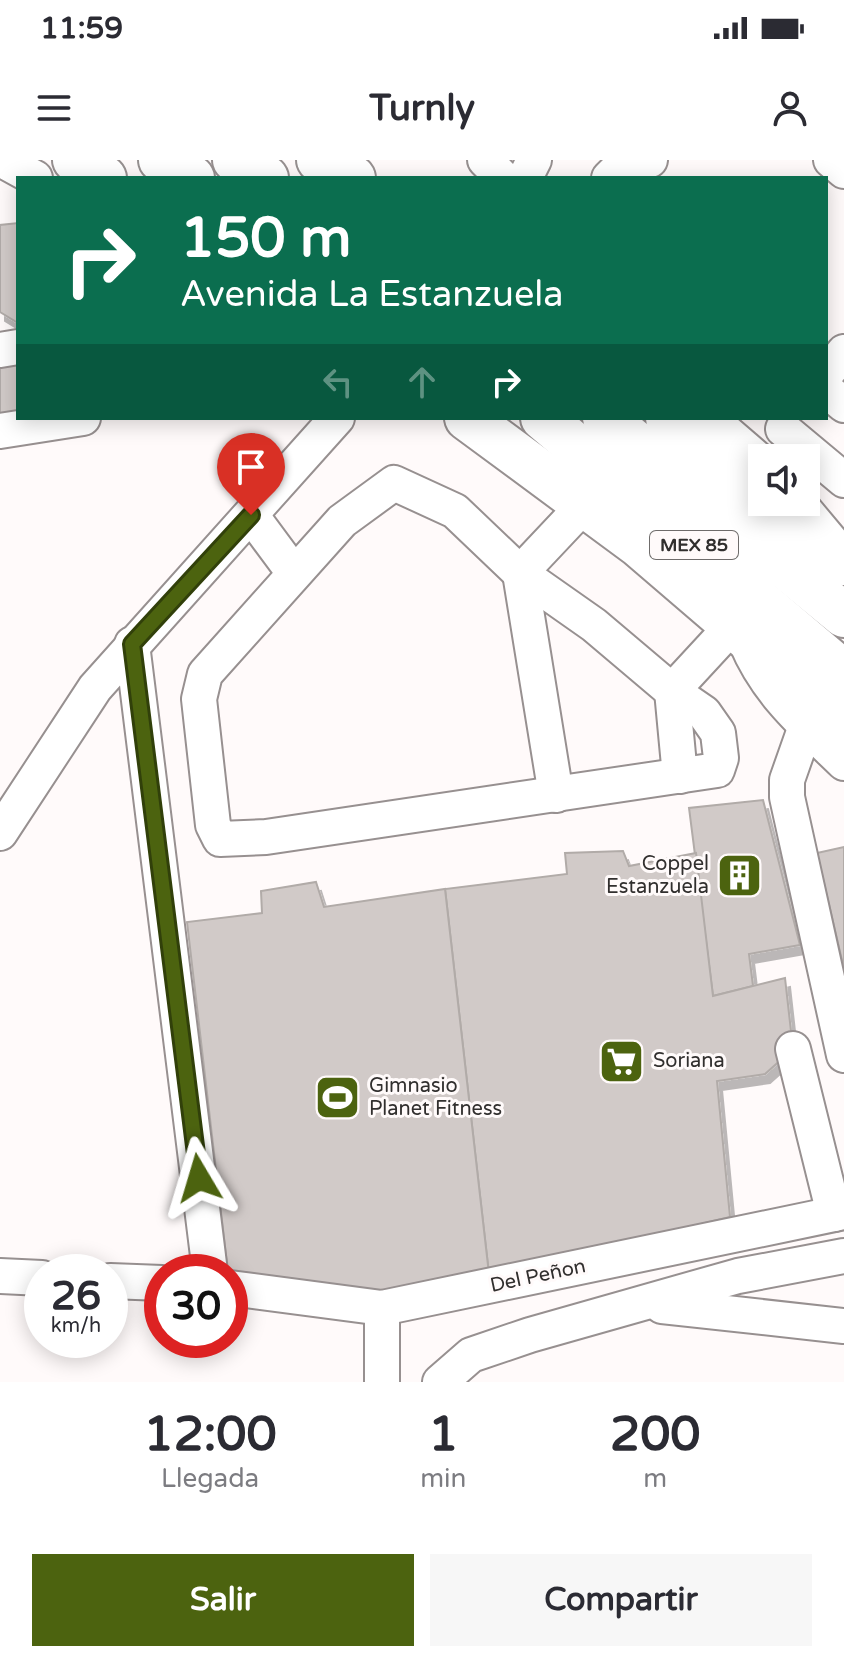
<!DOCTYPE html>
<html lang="es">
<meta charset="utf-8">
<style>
:root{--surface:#fff;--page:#f7f7f7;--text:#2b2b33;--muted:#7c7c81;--accent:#4c630f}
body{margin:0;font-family:"Varela Round",sans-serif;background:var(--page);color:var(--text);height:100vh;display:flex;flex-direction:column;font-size:30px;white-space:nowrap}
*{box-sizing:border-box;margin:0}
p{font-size:26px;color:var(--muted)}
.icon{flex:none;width:44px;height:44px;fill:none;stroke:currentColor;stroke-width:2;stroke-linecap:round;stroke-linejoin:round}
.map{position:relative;height:1222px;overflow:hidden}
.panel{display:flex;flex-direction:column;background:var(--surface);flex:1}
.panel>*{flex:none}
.hud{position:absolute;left:16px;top:16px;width:812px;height:244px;border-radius:0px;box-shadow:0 4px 20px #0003;background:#0b6e4f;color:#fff;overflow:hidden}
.tools{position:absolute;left:748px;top:284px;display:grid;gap:16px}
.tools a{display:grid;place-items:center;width:72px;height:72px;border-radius:0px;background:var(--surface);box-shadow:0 4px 20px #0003;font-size:40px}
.speed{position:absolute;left:24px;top:1094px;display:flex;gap:16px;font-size:40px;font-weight:700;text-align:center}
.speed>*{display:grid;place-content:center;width:104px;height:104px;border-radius:50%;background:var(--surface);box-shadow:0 4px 20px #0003;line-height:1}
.speed small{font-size:20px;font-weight:400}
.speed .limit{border:12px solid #d22;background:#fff;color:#111}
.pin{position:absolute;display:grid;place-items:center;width:68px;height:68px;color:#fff;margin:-82px -34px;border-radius:50% 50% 50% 0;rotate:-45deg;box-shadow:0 0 8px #0007}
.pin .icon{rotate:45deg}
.me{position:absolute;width:88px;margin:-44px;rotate:353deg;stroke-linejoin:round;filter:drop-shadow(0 0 6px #0008)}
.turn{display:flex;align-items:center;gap:28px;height:168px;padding:0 32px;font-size:36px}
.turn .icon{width:104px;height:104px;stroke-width:2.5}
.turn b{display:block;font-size:56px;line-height:68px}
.lanes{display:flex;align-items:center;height:76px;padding:0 32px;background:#0003;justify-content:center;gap:40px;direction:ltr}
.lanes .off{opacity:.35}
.eta{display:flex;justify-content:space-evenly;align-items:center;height:136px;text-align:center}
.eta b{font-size:48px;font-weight:700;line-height:56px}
.button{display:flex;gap:16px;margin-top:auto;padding:16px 32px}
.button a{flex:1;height:92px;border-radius:0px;background:var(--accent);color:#fff;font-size:32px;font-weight:700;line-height:92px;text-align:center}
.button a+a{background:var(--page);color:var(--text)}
.status{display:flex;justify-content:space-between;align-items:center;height:56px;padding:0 40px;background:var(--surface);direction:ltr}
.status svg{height:22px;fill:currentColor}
header{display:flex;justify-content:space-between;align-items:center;height:104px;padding:0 32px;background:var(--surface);font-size:36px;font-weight:700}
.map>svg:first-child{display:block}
</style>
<div class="status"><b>11:59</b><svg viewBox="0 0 49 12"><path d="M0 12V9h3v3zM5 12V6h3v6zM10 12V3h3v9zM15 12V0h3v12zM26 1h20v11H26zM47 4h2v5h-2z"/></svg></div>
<header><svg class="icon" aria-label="menu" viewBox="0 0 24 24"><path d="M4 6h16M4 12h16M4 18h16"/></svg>Turnly<svg class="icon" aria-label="person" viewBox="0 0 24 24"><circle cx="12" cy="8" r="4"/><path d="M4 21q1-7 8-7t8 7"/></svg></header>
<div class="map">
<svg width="844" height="1222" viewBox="0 0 844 1222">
<defs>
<filter id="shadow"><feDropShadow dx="5" dy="9" stdDeviation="0" flood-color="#0004"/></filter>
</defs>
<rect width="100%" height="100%" fill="#fffafa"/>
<g fill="#d1cac8" stroke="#b1aba8" stroke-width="2" filter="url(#shadow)">
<path d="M18,63V163L0,152V65Z"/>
<path d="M18,204V255L0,258V207Z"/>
<path d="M763,640L800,785L749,794L753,826L713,836L689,648Z"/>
<path d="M844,687V809L817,693Z"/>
<path d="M623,691L629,706L696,693L713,836L785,818L793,889L765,914L717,921L730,1057L489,1114L445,729L567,714L565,693Z"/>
<path d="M316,722L324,747L445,729L489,1114L396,1136L228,1112L187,762L262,753L261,731Z"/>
</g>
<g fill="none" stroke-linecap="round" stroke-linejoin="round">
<defs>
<g id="minor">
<path d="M2,0L35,18"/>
<path d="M485,0L503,18"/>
<path d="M831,0L844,11"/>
<path d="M525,18L534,0"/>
<path d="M609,18L616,11L650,0"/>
<path d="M0,190L18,187"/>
<path d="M826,214L844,192"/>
<path d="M826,230L844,245"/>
<path d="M710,258L762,303"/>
<path d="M783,269L844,320"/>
<path d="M0,271L83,258"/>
<path d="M394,323L455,351L520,413L594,465L672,531L704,553L718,573L721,598L717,610L266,677L220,679L213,665L199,539L205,514L342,361Z"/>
<path d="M798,342L834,385"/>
<path d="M251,355L294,413"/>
<path d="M746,482C767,533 805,565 844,603"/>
<path d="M132,484L210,1112"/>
<path d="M806,566L787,620V637L844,895"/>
<path d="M680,616L672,531L733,465"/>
<path d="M556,635L520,413L586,343"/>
<path d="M0,673L95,528L337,258"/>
<path d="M793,889L834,1054"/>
<path d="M0,1116L42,1118"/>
<path d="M110,1121L162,1123"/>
<path d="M230,1128L382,1148L844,1052"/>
<path d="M662,1146L844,1166"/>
<path d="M382,1222V1148"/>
<path d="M440,1222L471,1195L530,1175L738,1116L844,1096"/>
</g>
<g id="highway">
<path d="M75,0L104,18"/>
<path d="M161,0L192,18"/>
<path d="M235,0L266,18"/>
<path d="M319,0L353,18"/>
<path d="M467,258L639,385L844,561"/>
<path d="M543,258L844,513"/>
<path d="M605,258L844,455"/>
<path d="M668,258L762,342"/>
<path d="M763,342L802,376L844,403"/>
</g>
</defs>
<use href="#minor" stroke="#979090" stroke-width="38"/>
<use href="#highway" stroke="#979090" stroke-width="48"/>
<use href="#minor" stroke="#fff" stroke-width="34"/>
<use href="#highway" stroke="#fff" stroke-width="44"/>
</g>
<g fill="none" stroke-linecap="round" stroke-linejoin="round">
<defs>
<path id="route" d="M199,1018L132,484L251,355"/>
</defs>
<use href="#route" stroke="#31400a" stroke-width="20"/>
<use href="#route" stroke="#4c630f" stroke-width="14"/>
</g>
<defs>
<symbol id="building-square" viewBox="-11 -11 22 22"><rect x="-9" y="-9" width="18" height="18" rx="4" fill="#4c630f" stroke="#fffafa"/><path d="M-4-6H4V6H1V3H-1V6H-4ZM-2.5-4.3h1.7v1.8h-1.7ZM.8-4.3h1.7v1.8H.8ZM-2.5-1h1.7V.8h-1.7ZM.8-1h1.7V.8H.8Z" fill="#fff"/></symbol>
<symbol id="supermarket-square" viewBox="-11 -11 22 22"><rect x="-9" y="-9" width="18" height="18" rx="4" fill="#4c630f" stroke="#fffafa"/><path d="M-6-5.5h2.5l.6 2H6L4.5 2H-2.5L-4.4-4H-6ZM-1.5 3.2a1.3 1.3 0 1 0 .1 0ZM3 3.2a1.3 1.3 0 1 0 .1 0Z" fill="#fff"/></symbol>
<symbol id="stadium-square" viewBox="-11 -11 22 22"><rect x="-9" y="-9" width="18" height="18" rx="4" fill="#4c630f" stroke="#fffafa"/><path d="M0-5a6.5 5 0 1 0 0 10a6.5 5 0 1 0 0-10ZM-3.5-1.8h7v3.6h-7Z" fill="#fff"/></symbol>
</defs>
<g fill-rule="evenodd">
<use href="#building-square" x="714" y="690" width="51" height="51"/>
<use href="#supermarket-square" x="596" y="876" width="51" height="51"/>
<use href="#stadium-square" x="312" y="912" width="51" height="51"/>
</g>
<g text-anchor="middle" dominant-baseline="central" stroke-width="6" stroke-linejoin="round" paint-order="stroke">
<rect fill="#fffafa" stroke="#6f6c6b" stroke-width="2" x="650" y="371" width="88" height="28" rx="6"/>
<g font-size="18" font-weight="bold" fill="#312f2e">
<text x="694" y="385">MEX 85</text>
</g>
<g font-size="20" fill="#312f2e" stroke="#fffafa" text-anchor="start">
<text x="709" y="704" text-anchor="end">Coppel<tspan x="709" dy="23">Estanzuela</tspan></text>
<text x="653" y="901">Soriana</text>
<text x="369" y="926">Gimnasio<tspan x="369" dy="23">Planet Fitness</tspan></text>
</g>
<g font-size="20" fill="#312f2e" stroke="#fffafa">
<text transform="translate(538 1116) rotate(-12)">Del Peñon</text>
</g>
</g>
</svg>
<div class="tools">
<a><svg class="icon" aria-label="sound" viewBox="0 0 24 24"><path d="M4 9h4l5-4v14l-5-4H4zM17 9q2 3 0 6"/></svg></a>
</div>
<div class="speed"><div>26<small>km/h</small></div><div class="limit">30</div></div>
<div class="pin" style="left:251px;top:355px;background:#d93025"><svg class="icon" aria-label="arrive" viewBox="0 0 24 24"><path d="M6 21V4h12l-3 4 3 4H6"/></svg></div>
<svg class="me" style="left:199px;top:1018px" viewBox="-20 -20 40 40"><path d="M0-17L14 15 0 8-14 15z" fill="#4c630f" stroke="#fff" stroke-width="4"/></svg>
<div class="hud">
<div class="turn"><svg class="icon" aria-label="right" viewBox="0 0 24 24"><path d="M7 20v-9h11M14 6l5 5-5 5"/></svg><div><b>150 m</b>Avenida La Estanzuela</div></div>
<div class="lanes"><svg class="icon off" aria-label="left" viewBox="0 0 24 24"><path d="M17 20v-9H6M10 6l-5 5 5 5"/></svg><svg class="icon off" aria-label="ahead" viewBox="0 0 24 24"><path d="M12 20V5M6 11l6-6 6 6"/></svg><svg class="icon" aria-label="right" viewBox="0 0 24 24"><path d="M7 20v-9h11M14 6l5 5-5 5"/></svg></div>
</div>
</div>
<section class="panel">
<div class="eta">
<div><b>12:00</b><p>Llegada</p></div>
<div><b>1</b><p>min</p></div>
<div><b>200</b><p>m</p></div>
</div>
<div class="button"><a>Salir</a><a>Compartir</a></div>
</section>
